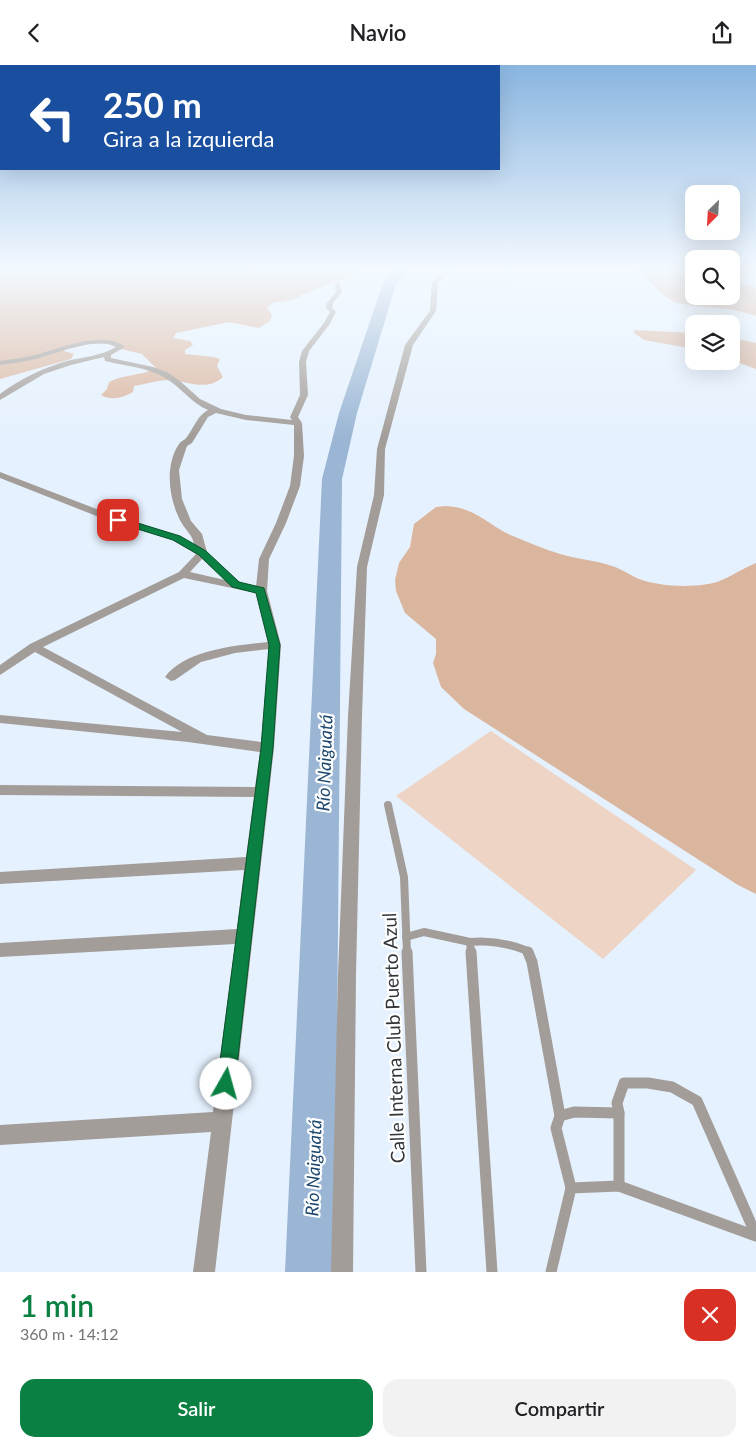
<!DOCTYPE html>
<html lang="es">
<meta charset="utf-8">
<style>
:root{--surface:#fff;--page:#f2f2f2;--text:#202124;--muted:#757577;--accent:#0b8043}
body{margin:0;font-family:Lato,sans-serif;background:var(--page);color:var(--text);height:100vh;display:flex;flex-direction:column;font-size:19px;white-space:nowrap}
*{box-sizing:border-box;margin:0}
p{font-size:16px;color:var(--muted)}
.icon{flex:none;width:28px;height:28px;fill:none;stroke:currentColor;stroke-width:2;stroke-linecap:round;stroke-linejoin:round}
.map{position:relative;height:1207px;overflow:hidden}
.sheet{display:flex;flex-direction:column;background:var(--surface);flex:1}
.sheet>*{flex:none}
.banner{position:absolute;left:0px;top:0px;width:500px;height:105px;box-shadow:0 5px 20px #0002;background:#1a4fa0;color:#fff;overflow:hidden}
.needle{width:32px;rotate:204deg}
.buttons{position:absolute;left:685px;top:120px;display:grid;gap:10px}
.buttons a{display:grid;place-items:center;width:55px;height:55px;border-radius:10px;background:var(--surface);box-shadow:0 5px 20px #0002;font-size:25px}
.pin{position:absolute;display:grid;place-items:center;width:42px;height:42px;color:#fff;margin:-21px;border-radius:10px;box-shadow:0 2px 8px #0006}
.me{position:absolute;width:55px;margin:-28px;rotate:7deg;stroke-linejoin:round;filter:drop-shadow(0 0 4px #0008)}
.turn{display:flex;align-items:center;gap:18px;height:105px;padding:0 20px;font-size:22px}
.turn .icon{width:65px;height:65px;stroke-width:2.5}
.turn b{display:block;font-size:35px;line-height:42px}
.round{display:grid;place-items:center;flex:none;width:52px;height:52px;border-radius:15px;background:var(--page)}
.head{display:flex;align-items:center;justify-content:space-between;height:85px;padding:0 20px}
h1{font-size:30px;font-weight:600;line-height:38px;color:var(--accent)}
.cta{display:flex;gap:10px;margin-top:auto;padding:10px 20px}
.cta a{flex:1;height:58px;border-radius:15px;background:var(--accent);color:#fff;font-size:20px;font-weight:600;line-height:58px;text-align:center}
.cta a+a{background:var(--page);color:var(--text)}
header{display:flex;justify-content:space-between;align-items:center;height:65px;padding:0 20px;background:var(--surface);font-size:22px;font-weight:600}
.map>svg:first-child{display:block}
</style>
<header><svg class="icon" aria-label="back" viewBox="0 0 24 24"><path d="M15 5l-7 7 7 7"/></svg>Navio<svg class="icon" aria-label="share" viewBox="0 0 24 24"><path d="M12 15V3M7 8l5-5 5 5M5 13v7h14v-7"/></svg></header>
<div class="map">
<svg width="756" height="1207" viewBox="0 0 756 1207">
<rect width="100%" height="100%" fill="#e5f1fe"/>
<path fill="#edd4c5" d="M491,666L696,805L603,894L396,731Z"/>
<g fill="#dbb69f">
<path d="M0,203H362L351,213L333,217L291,235L272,238L267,243L272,250L270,256L259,263L229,257L176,268L173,273L190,276L193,280L185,285V289L214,292L220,294L217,301L223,312C206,327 188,316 170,315C158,315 146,319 134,321L133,327C123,333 111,336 101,330L107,324L109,317C124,309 142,311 156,303L142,289L121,284L109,276L93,275L65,283L64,286L74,289L71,294L0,314Z"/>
<path d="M638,203H656L694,211V231H731V215L756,223V251C743,247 732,244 718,243C703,241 687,242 673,236C659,230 650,214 638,206Z"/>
<path d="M635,265L694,268V284L644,275L633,267Z"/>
<path d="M731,272L756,278V304L731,295Z"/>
<path d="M445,441C476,442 487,460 513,471C528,477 544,484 560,489C577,494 595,495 612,501C622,504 630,510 639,514C660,522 701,524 722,515C733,510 744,503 756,498V829L738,820L464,644L441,622L433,598L436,589V574L405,548L396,526L395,515L399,498L410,482L414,459L436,442Z"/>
</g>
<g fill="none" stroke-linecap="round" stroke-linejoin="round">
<path fill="#9ab6d4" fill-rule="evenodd" d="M397,203H411L396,219L357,348L342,414L335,1207H285L322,414L339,348L383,218Z"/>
<g stroke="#a39d99" stroke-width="8">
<path d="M388,740L404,812L407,888"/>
<path d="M406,872L424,867L470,877"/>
<path d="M471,888L470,877C491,875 508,878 528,886L529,888"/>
</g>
<g stroke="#a39d99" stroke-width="11">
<path d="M407,887L421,1207"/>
<path d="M471,887L492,1207"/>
<path d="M528,887L532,897L560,1051"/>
<path d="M619,1121V1048L617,1038L624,1018H648L672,1022L697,1036L756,1170"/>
<path d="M571,1123L556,1063L560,1051L574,1047L619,1048"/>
<path d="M551,1207L571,1123L619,1121L756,1171"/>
</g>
<g fill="#a39d99" fill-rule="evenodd">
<path d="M448,203H454L438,218L436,246L413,280L385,384L384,430L367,502L362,651L356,910L353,1207H331L338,910L348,651L357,502L374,430L377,384L405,280L430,246L432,217Z"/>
<path d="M335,218H339L342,227L333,238L332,243L336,247L329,260L309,286L306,297L308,330L298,352L302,358L304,391L300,421L286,458L269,494L267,526L281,580L274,683L215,1207H193L211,1067L0,1080V1060L213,1047L235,879L0,892V878L237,864L244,805L0,819V807L246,792L254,732L0,730V720L255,722L260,687L188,677L0,658V650L182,667L35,587L0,610V600L30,579L179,507L196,489L172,475L99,452L0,413V407L107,448L180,471L194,479C192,469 186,466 181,457C169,435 164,401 179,379C181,376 185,375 187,372C194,362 198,350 208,345C191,338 181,322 165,313C147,302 125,301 105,296L104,292L71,300L44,309L0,335V329C20,314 43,303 67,296C83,292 101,291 116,282C96,271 56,289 35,294C24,297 12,298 0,300V296C12,294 23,293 35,290C58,284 104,264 125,282L111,290V293L153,302L167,307L180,316L200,334L221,344L246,350L292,355L290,352L300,330L299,297L302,286L324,258L330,247L326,243L327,238L336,227ZM216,348L246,355L294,360V391L290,421L276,458L259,494L256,522L241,518L207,487L202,469L191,456L182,434L179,405L187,381L192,378L208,352ZM202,494L225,515L190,507ZM184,513L256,528L268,577C237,580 184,585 165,612L171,616L175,615L201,597L235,588L269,584L261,677L207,670L43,582Z"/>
</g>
</g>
<linearGradient id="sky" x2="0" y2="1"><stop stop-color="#89b5e0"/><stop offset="0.55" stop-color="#f3f9ff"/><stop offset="1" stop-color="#f3f9ff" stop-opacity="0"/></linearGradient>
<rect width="756" height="372" fill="url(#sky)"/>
<path fill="#0b8043" stroke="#07532c" d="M118,452L180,471L206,486L239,517L264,523L280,580L273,683L235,1019L232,1025L226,1028L220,1025L217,1019L261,683L269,580L256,528L232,522L199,490L173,475L115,457V453Z"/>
<g text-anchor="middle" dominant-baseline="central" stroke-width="4.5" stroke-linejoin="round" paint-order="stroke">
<g font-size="18" font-style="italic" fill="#1c466e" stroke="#fff">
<text transform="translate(324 698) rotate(-88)">Río Naiguatá</text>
<text transform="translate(313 1103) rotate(-88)">Río Naiguatá</text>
</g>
<g font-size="19" fill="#30353a" stroke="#fff">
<text transform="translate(393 973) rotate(-92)">Calle Interna Club Puerto Azul</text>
</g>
</g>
</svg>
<div class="buttons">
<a><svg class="needle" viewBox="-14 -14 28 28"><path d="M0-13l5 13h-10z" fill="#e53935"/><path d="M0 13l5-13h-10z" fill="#757577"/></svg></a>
<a><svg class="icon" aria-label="search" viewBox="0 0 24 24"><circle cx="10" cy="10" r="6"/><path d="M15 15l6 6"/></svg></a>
<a><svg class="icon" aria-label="layers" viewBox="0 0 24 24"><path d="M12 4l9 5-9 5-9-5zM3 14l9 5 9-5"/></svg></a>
</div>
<div class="pin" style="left:118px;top:455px;background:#d93025"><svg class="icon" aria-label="arrive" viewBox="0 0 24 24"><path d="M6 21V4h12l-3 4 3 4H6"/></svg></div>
<svg class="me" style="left:226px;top:1019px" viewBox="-20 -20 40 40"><circle r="19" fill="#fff"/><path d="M0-13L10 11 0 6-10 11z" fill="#0b8043"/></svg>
<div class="banner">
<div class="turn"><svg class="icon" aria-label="left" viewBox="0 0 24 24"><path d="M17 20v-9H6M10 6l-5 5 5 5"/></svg><div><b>250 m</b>Gira a la izquierda</div></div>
</div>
</div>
<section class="sheet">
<div class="head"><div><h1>1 min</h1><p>360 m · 14:12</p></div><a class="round" style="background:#d93025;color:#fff"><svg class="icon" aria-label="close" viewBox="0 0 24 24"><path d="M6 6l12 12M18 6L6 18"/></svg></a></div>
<div class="cta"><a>Salir</a><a>Compartir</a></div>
</section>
